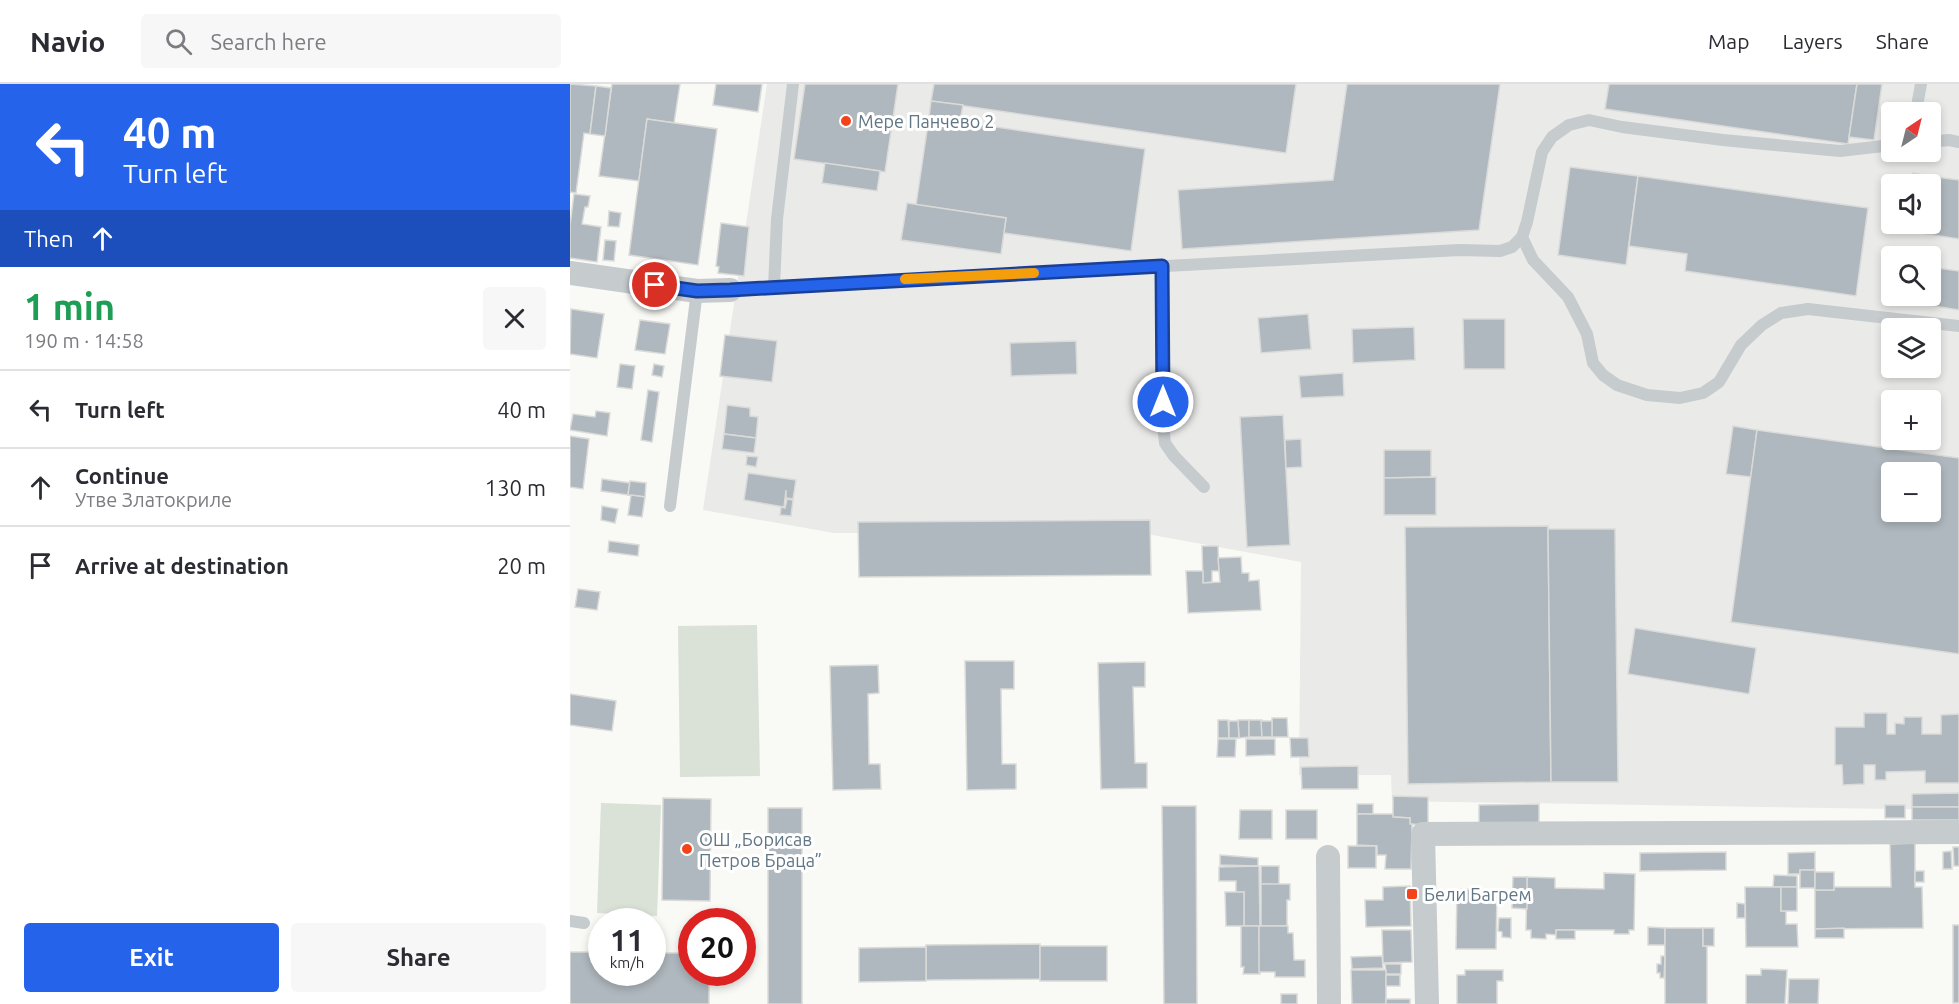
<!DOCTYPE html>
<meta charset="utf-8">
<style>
:root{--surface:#fff;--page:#f7f7f7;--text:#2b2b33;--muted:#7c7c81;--line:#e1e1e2;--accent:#2563eb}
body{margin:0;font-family:Ubuntu,sans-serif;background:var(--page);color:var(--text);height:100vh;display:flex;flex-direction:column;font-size:22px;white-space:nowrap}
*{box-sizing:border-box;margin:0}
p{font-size:20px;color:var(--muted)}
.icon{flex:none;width:33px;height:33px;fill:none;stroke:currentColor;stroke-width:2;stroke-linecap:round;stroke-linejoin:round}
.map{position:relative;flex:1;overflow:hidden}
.drawer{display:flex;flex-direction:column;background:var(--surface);width:570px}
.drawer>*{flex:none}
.banner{background:#2563eb;color:#fff;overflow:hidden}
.needle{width:39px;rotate:35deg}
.tools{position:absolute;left:1311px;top:18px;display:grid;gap:12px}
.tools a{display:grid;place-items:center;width:60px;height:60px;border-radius:6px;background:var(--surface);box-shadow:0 3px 9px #0003;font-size:30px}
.speed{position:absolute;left:18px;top:824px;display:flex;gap:12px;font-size:30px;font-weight:700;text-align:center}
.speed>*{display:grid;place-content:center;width:78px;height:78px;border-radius:50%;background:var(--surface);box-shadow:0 3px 9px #0003;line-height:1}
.speed small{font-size:15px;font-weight:400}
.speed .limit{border:9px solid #d22;background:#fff;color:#111}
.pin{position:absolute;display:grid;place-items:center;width:51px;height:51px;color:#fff;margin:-26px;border:3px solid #fff;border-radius:50%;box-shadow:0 2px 6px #0007}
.me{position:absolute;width:66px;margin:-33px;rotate:0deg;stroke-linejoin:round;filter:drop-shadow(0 0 4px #0008)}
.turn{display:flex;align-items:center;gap:21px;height:126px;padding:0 24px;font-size:27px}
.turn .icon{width:78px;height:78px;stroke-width:2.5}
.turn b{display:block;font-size:42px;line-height:51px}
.then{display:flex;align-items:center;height:57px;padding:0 24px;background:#0003;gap:12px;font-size:22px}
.round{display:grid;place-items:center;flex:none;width:63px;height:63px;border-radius:6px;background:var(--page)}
.headline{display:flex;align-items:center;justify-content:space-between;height:102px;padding:0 24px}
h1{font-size:36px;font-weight:600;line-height:45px;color:#1e9e55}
.button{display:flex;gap:12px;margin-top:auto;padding:12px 24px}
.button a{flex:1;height:69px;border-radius:6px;background:var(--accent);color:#fff;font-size:24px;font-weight:600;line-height:69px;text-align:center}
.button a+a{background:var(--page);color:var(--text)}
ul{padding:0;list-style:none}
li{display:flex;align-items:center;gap:18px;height:78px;padding:0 24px;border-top:2px solid var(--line)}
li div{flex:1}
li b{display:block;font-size:22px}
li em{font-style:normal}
header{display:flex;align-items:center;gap:36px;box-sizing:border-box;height:84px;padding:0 30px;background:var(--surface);border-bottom:2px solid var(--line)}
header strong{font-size:28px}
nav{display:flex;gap:33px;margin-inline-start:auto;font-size:21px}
.search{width:420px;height:54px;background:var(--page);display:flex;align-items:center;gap:15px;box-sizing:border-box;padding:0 21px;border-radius:6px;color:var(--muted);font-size:22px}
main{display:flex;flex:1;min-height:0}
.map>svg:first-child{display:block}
</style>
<header>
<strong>Navio</strong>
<div class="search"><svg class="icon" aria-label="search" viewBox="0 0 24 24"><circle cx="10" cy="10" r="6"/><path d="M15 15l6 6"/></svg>Search here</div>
<nav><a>Map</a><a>Layers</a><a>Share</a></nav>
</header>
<main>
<section class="drawer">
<div class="banner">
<div class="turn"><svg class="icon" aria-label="left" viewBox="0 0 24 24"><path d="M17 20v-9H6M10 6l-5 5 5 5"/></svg><div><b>40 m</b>Turn left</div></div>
<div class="then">Then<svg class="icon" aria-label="ahead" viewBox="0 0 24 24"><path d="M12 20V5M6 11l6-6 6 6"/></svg></div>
</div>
<div class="headline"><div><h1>1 min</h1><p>190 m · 14:58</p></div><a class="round"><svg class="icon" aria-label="close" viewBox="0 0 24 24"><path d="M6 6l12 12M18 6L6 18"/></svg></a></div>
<ul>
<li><svg class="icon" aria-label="left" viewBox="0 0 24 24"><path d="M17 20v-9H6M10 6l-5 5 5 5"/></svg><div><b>Turn left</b></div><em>40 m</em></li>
<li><svg class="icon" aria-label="ahead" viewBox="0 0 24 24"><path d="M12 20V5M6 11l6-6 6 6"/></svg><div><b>Continue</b><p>Утве Златокриле</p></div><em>130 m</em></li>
<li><svg class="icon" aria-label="arrive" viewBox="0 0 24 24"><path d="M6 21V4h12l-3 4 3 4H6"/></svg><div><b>Arrive at destination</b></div><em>20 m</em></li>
</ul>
<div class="button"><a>Exit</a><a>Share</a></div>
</section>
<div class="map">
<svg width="1389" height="920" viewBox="0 0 1389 920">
<rect width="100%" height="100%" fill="#f9f9f6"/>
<path fill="#eaeae9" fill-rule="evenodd" d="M197,0H1389V726L822,717L821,691H729L731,478L566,448L264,449L133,426ZM1322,28H1360V68H1322ZM1322,100H1360V140H1322ZM1322,172H1360V212H1322ZM1322,244H1360V284H1322ZM1322,316H1360V356H1322ZM1322,388H1360V428H1322Z"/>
<g fill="#dae1d6">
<path d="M187,541L190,692L110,693L108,542Z"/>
<path d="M31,719L91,721L87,832L27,829Z"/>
</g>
<g fill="#afb8be" stroke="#dadad8" stroke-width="1.5" fill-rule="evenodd">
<path d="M0,0L26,2L20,50L14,49L6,109L0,108Z"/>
<path d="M42,0H110L104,39L77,35L69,97L29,92Z"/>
<path d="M146,0H192L188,28L143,21Z"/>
<path d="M235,0H328L315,88L224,75Z"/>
<path d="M364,0H726L716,69L361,17Z"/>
<path d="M777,0H930L909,146L612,165L608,106L763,96Z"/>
<path d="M1039,0H1287L1278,60L1035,25Z"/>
<path d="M1287,0H1312L1304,56L1279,53Z"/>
<path d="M26,2L41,4L35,52L20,50Z"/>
<path d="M361,17L393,21L390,38L359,33Z"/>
<path d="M359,33L575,65L561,167L434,149L436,134L346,121Z"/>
<path d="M77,35L147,45L128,181L59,171Z"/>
<path d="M255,79L310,87L307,107L252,99Z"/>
<path d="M1000,83L1068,92L1056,181L988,171Z"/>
<path d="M1343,89L1366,93L1360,129V100H1342Z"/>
<path d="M1068,92L1298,124L1286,212L1115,187L1117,170L1059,162Z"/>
<path d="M1366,93L1389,96V155L1357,150L1359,140H1360Z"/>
<path d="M4,110L20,112L18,123H15L12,140L31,143L27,178L0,174V142Z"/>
<path d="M337,119L436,134L431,170L331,156Z"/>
<path d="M39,127L51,129L49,143L38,142Z"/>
<path d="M151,139L179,143L174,192L148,189L149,183L146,182Z"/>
<path d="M1336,140H1359L1357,150L1335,147Z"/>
<path d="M35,156L46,157L44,177L33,176Z"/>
<path d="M1360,183L1389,187V226L1333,217L1334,212H1360Z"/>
<path d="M1,225L34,230L27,274L0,270Z"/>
<path d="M738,230L741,265L691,269L688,234Z"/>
<path d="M893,235H935V285H894Z"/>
<path d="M70,236L100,240L95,270L65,266Z"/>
<path d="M844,243L845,276L783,279L782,245Z"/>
<path d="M155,251L207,257L202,298L150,292Z"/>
<path d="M506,257L507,290L441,292L440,259Z"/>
<path d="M50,280L65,282L62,305L47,303Z"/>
<path d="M84,280L94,282L92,293L82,291Z"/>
<path d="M773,289L774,312L731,314L729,292Z"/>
<path d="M78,306L89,308L82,358L71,356Z"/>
<path d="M157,321L180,324V332L188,333L186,354L154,350Z"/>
<path d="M26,327L40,329L37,352L0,346L3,330L25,333Z"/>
<path d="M713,331L720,461L677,463L670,333Z"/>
<path d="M1163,342L1187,346L1181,393L1156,390Z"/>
<path d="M1187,346L1389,374V570L1161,538ZM1322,388H1360V428H1322Z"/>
<path d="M154,350L186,354L184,369L152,365Z"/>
<path d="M0,352L19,355L13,405L0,403Z"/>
<path d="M731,355L732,383L716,384L715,356Z"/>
<path d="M814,366H861V393L814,394Z"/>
<path d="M177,372L188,373L186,383L176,381Z"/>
<path d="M178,389L226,396L223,415L216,414V406L214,423L174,416Z"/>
<path d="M866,393V431H814V394Z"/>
<path d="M32,395L60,399L58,411L31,407Z"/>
<path d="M60,397L76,399L75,413L58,411Z"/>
<path d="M61,411L75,413L72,433L58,431Z"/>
<path d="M217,415L223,416L221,432L210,431L211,423L215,424Z"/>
<path d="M32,422L48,425L45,439L31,436Z"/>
<path d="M580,436L581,491L289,493L288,438Z"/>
<path d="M978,442L981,698L838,700L835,443Z"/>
<path d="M978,445H1045L1048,698H981Z"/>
<path d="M39,457L69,461L68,472L38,468Z"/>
<path d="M632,462H648L649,487H642V498L633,499Z"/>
<path d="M671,473L672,489H679V497L689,496L691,526L618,529L616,487H633V499L650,498L648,474Z"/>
<path d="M8,505L30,508L27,526L5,523Z"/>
<path d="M1065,544L1186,564L1179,610L1058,590Z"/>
<path d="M395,577H444V605H431L432,680H446V705L397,706Z"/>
<path d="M575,578V603H563L565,679H577V704L531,705L528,579Z"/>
<path d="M308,581L309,609L298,610L299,680H310L311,705L263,706L260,582Z"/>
<path d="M0,610L46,617L42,647L0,641Z"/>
<path d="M1294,629H1317V650H1325V639L1334,640V633H1352V650H1371V631L1389,630V699H1355V687L1316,688V696H1305V681H1294V700L1273,701L1272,681H1265V643H1294Z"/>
<path d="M702,634H717L718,653H702Z"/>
<path d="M648,636H658L659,654H648Z"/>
<path d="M668,636H679V653L669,654Z"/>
<rect x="679" y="636" width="13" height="17"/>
<path d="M659,637H668L669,654H659Z"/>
<path d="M691,637H702V653H692Z"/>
<path d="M720,654H738L739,673H721Z"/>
<path d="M648,655H666L665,673H647Z"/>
<path d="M676,655H705V671L676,672Z"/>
<path d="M788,682V705H732L731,683Z"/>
<path d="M1389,709V723H1342V710Z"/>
<path d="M823,712L858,713V741L840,740V734L823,733Z"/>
<path d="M93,714L141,715L140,817L92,816Z"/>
<rect x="787" y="720" width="16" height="10"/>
<path d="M969,720V740L909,741V721Z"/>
<rect x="1315" y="721" width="20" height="13"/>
<path d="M592,722H626L627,920H594Z"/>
<rect x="1342" y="723" width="47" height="13"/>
<rect x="198" y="724" width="34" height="196"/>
<path d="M670,726H702V755H669Z"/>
<rect x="716" y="726" width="31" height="29"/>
<path d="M787,730H823V733L840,734V740H842L841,785H815L816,771H807V762L787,761Z"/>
<path d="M1345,759V803H1352L1353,844L1245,845V806H1264V803H1321L1320,760Z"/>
<rect x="778" y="762" width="28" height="22"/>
<path d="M1383,763H1389V782H1384Z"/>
<path d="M1381,767L1382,785H1373V768Z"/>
<path d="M1156,768V786L1070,787V769Z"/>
<path d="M1245,768V786H1230V790H1218V769Z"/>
<path d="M650,771L688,774V782L650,781Z"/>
<path d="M689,782L690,842H674V808H666V797H649V783Z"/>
<path d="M691,782H709V801L691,800Z"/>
<rect x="1230" y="786" width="15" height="18"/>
<rect x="1345" y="787" width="9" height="11"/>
<rect x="1245" y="788" width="19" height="18"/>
<path d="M1034,789L1065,790L1064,846H1059V850H1044V846H986V851L976,850V855L961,854V846H956L957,793L985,794V804L1034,805Z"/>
<path d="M1204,791L1227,792V803H1203Z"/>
<path d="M943,793H957V825L942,824Z"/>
<path d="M691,800H720V816H717V842H691Z"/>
<path d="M840,802L841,842L796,843L795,816H813V803Z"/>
<path d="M1175,803H1211V827H1216V840H1227L1228,863H1176Z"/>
<rect x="1211" y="803" width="16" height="24"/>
<path d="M887,805L927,806L926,865H886Z"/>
<path d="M655,808H674V842H656Z"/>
<path d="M1167,819L1175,820V834H1167Z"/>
<path d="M929,834H941V854L932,853V848L928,847Z"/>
<rect x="1383" y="841" width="6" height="78"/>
<path d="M671,842H689L690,890H673L674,883H671Z"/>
<path d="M689,842H718V849H723L724,876H735V893H705V888H689Z"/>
<path d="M1078,843L1095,844V861H1078Z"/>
<path d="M1095,844H1133V862H1137V920H1095Z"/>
<rect x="1133" y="844" width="11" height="18"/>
<path d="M1274,844V854H1245V845Z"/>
<path d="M812,846H841L842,878L813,879Z"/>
<rect x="986" y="846" width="19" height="9"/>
<path d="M470,860V895L356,896V861Z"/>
<rect x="470" y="862" width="67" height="35"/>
<path d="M356,863V897L289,898V864Z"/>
<path d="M0,868H32V888H82V869H122V888H139V920H0Z"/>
<path d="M812,872L813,884L782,885L781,873Z"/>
<path d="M1091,872H1095L1094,894H1090V889H1087V880H1091Z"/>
<path d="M815,880H831V890H816Z"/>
<path d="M1191,885L1217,886L1215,920H1176V891H1191Z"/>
<path d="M781,886H816V920H782Z"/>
<path d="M895,886H933V897H927V920H887V891H895Z"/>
<rect x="816" y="891" width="14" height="11"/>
<path d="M1219,895H1249L1248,920H1218Z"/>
<rect x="711" y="910" width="16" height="10"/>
<rect x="816" y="915" width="24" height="5"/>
</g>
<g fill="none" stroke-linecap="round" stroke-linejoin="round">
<g stroke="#c6cbce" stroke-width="12">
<path d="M1346,28L1351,0"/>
<path d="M1360,58L1379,56L1389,58"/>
<path d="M952,153L963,176L998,213L1017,250L1023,279L1033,291L1047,301L1077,311L1110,314L1133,309L1149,298L1171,261L1192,241L1211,229L1238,225L1389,242"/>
<path d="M592,182L593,340L595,359L604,372L634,403"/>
<path d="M204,203L207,135L223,0"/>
<path d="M160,206L889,166L930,167L942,163L952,153L957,138L972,68L982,53L999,41L1019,36L1052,43L1153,56L1270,67L1322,61"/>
<path d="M100,422L127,207"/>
<path d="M0,837L14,839"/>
</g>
<g stroke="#c6cbce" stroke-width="24">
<path d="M0,189L127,207L160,206"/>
<path d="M758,773L759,920"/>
<path d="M857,920L853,750L1389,748"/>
</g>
</g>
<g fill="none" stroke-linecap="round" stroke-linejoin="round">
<defs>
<path id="route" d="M85,201L127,207L160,206L592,182L593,318"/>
</defs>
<use href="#route" stroke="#184099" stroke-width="15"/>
<use href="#route" stroke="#2563eb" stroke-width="10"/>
<path stroke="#f59e0b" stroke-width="10" d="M335,195L464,189"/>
</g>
<g fill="#f4431a" stroke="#fff" stroke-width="2">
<circle cx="276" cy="37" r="6"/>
<circle cx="117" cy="765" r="6"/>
<rect x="836" y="804" width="12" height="12" rx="3"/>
</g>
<g text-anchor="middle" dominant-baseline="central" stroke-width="6" stroke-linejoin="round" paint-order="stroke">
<g font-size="18" fill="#617684" stroke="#fff" text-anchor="start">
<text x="288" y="37">Мере Панчево 2</text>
<text x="129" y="755">ОШ „Борисав<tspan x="129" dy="21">Петров Браца”</tspan></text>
<text x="854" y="810">Бели Багрем</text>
</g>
</g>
</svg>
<div class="tools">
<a><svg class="needle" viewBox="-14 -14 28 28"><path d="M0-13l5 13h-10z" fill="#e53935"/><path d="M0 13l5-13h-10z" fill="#7c7c81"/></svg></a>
<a><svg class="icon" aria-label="sound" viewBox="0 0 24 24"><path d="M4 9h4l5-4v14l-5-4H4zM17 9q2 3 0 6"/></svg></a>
<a><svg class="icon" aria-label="search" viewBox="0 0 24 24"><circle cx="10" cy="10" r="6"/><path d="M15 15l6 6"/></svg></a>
<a><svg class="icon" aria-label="layers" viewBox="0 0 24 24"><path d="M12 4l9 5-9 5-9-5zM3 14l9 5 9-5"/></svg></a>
<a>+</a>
<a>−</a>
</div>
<div class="speed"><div>11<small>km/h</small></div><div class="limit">20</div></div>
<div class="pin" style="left:85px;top:201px;background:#d93025"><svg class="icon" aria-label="arrive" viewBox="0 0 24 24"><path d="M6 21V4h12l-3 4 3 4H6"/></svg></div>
<svg class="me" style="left:593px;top:318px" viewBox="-20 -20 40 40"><circle r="17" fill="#2563eb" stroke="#fff" stroke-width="3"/><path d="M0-11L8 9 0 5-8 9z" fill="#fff"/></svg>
</div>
</main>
